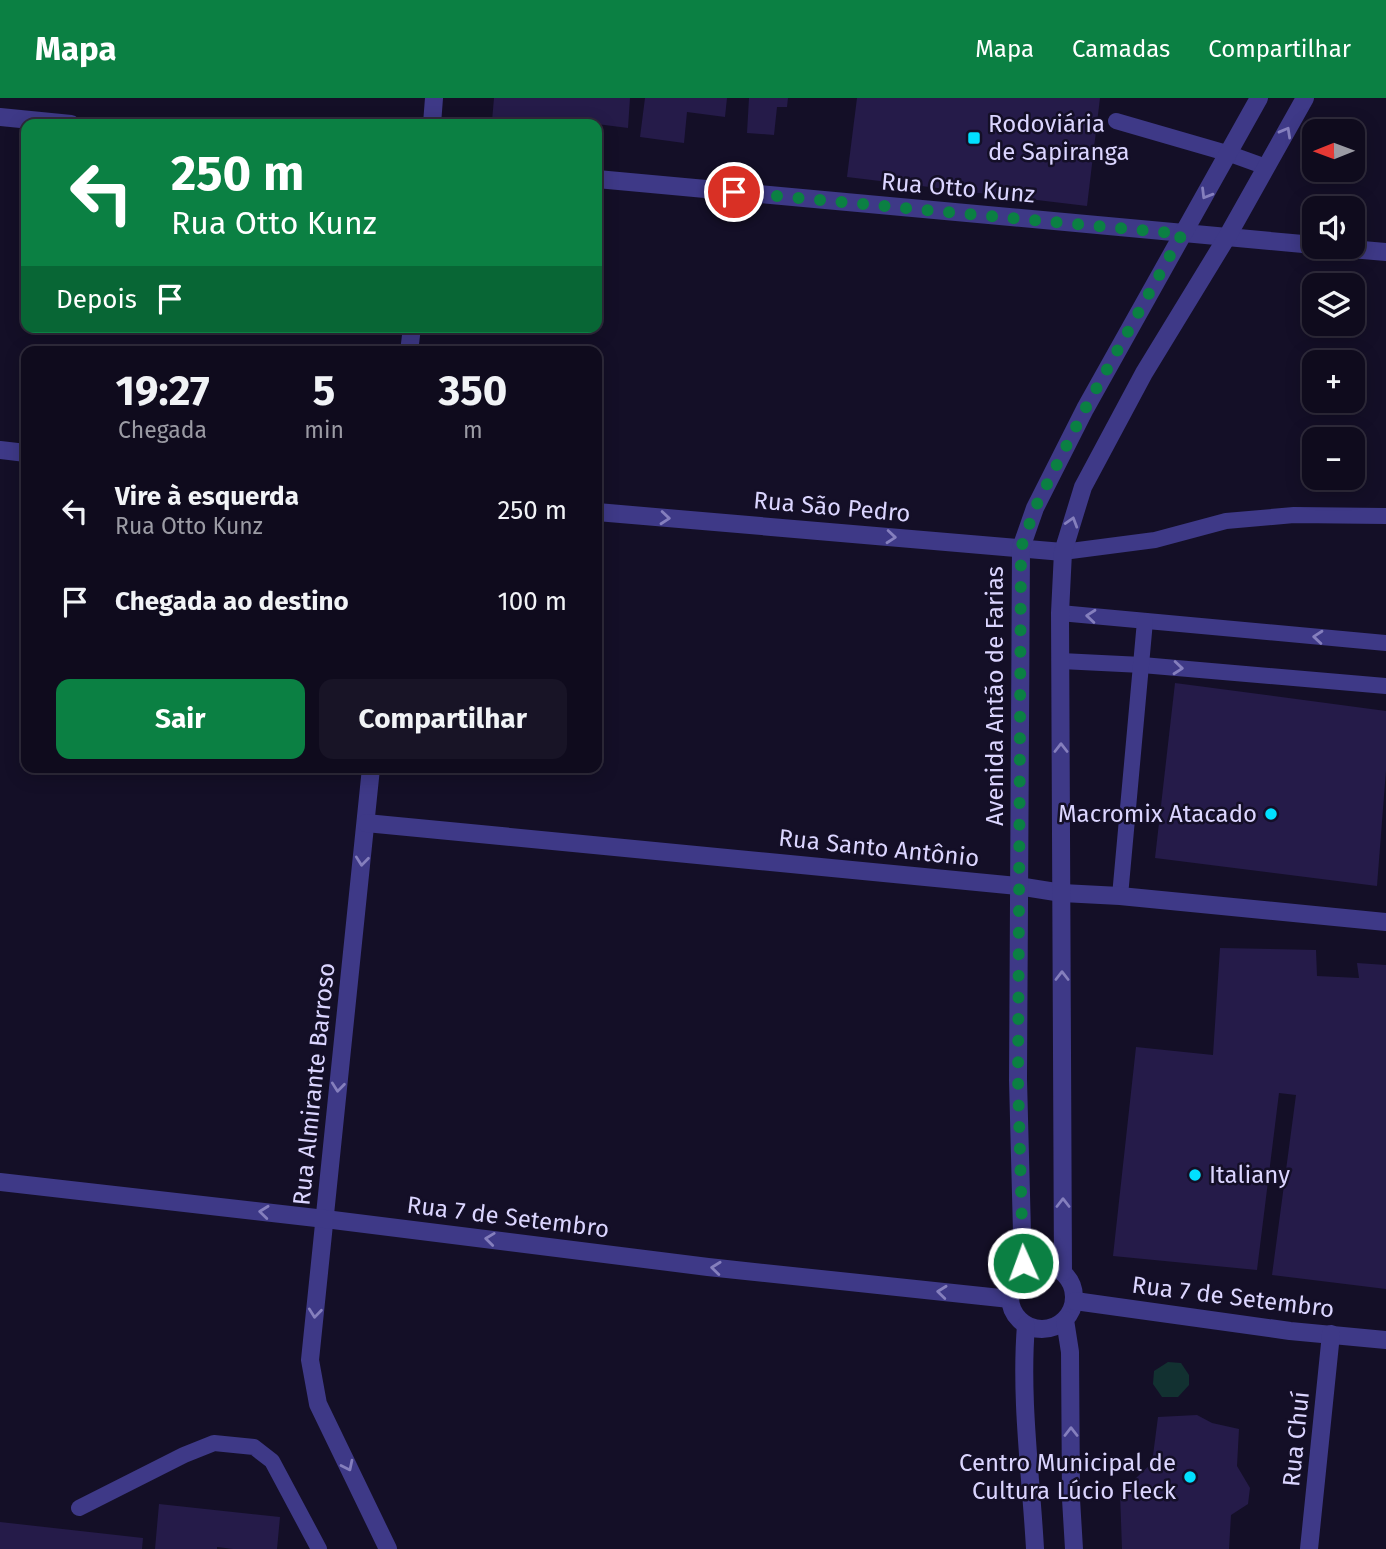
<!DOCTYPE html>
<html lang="pt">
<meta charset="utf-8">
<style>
:root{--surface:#0f0b1d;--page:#181426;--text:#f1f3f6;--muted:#9b9ba4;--line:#2f2b3b;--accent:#0b8043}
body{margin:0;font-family:"Fira Sans",sans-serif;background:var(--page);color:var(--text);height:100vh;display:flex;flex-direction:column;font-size:26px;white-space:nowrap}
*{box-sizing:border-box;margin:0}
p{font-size:23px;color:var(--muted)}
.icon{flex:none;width:38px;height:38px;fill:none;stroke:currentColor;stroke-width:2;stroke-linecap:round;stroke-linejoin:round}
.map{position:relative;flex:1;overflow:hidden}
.drawer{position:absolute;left:21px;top:248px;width:581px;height:427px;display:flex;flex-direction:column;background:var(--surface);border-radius:14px;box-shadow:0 4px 18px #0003,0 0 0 2px var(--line)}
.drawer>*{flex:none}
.top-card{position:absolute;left:21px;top:21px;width:581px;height:214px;border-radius:14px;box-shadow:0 4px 18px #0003,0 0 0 2px var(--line);background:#0b8043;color:#fff;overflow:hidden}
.needle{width:46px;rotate:269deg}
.controls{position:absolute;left:1302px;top:21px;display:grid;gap:14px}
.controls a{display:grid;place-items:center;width:63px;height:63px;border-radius:14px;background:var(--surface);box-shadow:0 4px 18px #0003,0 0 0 2px var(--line);font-size:35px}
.pin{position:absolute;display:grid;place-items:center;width:60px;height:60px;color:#fff;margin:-30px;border:4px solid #fff;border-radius:50%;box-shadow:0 2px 7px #0007}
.me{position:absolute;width:77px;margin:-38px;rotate:358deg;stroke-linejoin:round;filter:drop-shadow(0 0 5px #0008)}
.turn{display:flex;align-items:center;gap:24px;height:147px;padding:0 35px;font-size:32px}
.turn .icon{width:91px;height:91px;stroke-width:2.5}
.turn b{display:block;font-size:49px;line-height:60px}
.then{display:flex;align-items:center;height:66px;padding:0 35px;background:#0003;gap:14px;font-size:26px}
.eta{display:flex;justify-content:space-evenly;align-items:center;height:119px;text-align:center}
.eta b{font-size:42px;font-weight:700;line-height:49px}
.button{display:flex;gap:14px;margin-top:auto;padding:14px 35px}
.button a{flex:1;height:80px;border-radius:14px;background:var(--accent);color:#fff;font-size:28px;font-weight:700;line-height:80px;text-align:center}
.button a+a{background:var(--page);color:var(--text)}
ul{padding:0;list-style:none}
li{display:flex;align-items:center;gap:21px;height:91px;padding:0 35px}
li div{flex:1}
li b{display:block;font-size:26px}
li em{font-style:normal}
header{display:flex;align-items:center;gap:42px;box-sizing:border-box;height:98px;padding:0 35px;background:var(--accent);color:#fff}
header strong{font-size:33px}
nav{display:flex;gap:38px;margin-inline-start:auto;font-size:24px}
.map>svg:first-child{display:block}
</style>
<header>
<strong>Mapa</strong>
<nav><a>Mapa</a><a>Camadas</a><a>Compartilhar</a></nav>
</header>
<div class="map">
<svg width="1386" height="1451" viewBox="0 0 1386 1451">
<rect width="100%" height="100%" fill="#140f27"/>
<path fill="#123131" d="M1168,1264L1181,1265L1189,1277V1287L1178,1299H1162L1153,1286L1154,1273Z"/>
<g fill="#251b49">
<path d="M494,0H630L628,30L597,26H523L492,23Z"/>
<path d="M645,0H727L725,19L687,14L684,45L640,39Z"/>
<path d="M749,0H788L787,9H777L774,37L747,35Z"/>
<path d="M857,0H1100L1087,108L847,79Z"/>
<path d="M1175,585L1386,613V672L1377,788L1155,760Z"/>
<path d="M1220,850L1316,852L1317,878L1359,880L1357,865L1386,867V1191L1272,1177L1296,997L1279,995L1257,1172L1113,1158L1136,949L1213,957Z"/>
<path d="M1197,1317L1212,1325L1239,1331L1237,1368L1250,1390L1248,1406L1231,1417L1229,1451H1122L1120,1395L1152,1365L1158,1319Z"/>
<path d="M159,1406L280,1419L277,1451H233L217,1449V1451H155Z"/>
<path d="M0,1424L143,1440L142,1451H0Z"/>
</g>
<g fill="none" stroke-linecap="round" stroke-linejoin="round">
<g stroke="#3e3987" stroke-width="16">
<path d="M1116,23L1230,56L1266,69"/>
<path d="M1063,454L1155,442L1226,423L1294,417L1386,418"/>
<path d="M1060,515L1386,545"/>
<path d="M1061,563L1142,567L1386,588"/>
<path d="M1120,798L1145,523"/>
<path d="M79,1410L184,1357L214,1345L254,1349L272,1363L319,1451"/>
</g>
<g stroke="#3e3987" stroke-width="18">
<path d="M0,19L71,26"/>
<path d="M432,26L434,0"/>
<path d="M597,81L1314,147"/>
<path d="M1328,149L1386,154"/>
<path d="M409,254L412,229"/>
<path d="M0,352L26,355"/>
<path d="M597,414L1063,454"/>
<path d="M371,670L310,1262L318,1306L388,1451"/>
<path d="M366,725L1018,788L1062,795L1120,798L1386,824"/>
<path d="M0,1084L325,1121L708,1169L1010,1201"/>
<circle cx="1042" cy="1199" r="32"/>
<path d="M1023,1173L1018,982L1021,450L1035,410L1085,311L1259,0"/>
<path d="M1063,1174L1060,515L1063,454L1083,389L1144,275L1227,139L1305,0"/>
<path d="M1075,1203L1290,1233L1386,1242"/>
<path d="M1065,1222L1070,1254L1071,1401L1074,1451"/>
<path d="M1026,1227C1020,1301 1031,1377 1035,1451"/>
<path d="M1309,1451L1331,1236"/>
</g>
</g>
<defs><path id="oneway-chevron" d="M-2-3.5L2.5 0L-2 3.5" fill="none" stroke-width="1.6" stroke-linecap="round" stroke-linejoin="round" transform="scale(1.75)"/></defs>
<g stroke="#857fbd">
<use href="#oneway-chevron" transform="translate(1286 34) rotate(-61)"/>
<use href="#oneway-chevron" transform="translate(1206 96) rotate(121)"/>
<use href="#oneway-chevron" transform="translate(665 420) rotate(5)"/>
<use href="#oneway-chevron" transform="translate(1072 424) rotate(-73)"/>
<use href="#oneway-chevron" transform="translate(891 439) rotate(5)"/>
<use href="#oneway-chevron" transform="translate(1091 518) rotate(-175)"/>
<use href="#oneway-chevron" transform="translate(1318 539) rotate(-175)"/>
<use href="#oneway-chevron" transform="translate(1178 570) rotate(5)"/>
<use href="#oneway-chevron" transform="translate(1061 650) rotate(-90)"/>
<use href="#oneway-chevron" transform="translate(362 763) rotate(96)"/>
<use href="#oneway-chevron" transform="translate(1062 878) rotate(-90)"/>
<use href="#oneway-chevron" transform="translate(338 989) rotate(96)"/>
<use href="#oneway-chevron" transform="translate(1063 1105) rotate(-90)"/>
<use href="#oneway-chevron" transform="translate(264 1114) rotate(-174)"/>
<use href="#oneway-chevron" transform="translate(490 1141) rotate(-173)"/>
<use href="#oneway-chevron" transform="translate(716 1170) rotate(-174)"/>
<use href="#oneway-chevron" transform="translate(942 1194) rotate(-174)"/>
<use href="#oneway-chevron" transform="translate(315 1215) rotate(96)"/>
<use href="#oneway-chevron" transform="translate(1071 1334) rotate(-90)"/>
<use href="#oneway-chevron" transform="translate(348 1368) rotate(64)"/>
</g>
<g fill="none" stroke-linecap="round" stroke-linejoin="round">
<path stroke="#0b8043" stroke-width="12" stroke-dasharray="0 21.6" d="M734,94L1182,136L1085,311L1035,410L1021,450L1018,982L1023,1165"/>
</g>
<g fill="#01e0ff" stroke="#140f27" stroke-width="2.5">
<rect x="967" y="33" width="14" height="14" rx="3.5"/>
<circle cx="1271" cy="716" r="7"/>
<circle cx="1195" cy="1077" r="7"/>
<circle cx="1190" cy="1379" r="7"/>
</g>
<g text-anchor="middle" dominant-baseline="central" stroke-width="5" stroke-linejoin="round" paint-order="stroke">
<g font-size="24" fill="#dbd5ff" stroke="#140f27" text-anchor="start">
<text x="988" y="26">Rodoviária<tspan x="988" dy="28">de Sapiranga</tspan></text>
<text x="1257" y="716" text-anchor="end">Macromix Atacado</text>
<text x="1209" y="1077">Italiany</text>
<text x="1176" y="1365" text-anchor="end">Centro Municipal de<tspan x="1176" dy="28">Cultura Lúcio Fleck</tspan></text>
</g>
<g font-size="24" fill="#dbd5ff" stroke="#140f27">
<text transform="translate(958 90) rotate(5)">Rua Otto Kunz</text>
<text transform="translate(832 409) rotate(5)">Rua São Pedro</text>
<text transform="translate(995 598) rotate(-90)">Avenida Antão de Farias</text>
<text transform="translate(879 750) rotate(6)">Rua Santo Antônio</text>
<text transform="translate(314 986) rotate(-84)">Rua Almirante Barroso</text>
<text transform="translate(508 1119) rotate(7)">Rua 7 de Setembro</text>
<text transform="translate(1233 1199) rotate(7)">Rua 7 de Setembro</text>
<text transform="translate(1296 1341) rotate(-84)">Rua Chuí</text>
</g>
</g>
</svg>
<div class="controls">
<a><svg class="needle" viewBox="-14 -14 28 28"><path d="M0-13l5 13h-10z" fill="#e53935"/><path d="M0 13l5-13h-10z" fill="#9b9ba4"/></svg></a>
<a><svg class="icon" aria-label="sound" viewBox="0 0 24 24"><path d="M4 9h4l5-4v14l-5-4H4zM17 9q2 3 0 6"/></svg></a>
<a><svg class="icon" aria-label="layers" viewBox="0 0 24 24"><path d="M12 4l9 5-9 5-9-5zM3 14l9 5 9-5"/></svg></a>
<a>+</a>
<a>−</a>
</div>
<div class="pin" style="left:734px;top:94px;background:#d93025"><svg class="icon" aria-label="arrive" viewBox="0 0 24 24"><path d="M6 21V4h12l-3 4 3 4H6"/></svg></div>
<svg class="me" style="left:1023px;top:1165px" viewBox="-20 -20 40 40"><circle r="17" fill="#0b8043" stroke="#fff" stroke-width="3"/><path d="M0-11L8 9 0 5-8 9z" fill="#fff"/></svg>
<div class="top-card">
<div class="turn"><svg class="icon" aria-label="left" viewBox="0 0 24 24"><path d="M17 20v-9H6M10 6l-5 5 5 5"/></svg><div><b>250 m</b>Rua Otto Kunz</div></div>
<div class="then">Depois<svg class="icon" aria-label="arrive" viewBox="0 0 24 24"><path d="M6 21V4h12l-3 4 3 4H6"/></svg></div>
</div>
<section class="drawer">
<div class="eta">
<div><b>19:27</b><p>Chegada</p></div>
<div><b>5</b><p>min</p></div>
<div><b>350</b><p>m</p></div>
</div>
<ul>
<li><svg class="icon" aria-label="left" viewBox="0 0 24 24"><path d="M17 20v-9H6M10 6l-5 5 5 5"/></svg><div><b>Vire à esquerda</b><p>Rua Otto Kunz</p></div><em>250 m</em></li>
<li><svg class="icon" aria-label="arrive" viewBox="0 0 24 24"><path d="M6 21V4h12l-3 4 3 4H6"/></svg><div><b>Chegada ao destino</b></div><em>100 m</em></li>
</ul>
<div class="button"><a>Sair</a><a>Compartilhar</a></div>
</section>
</div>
